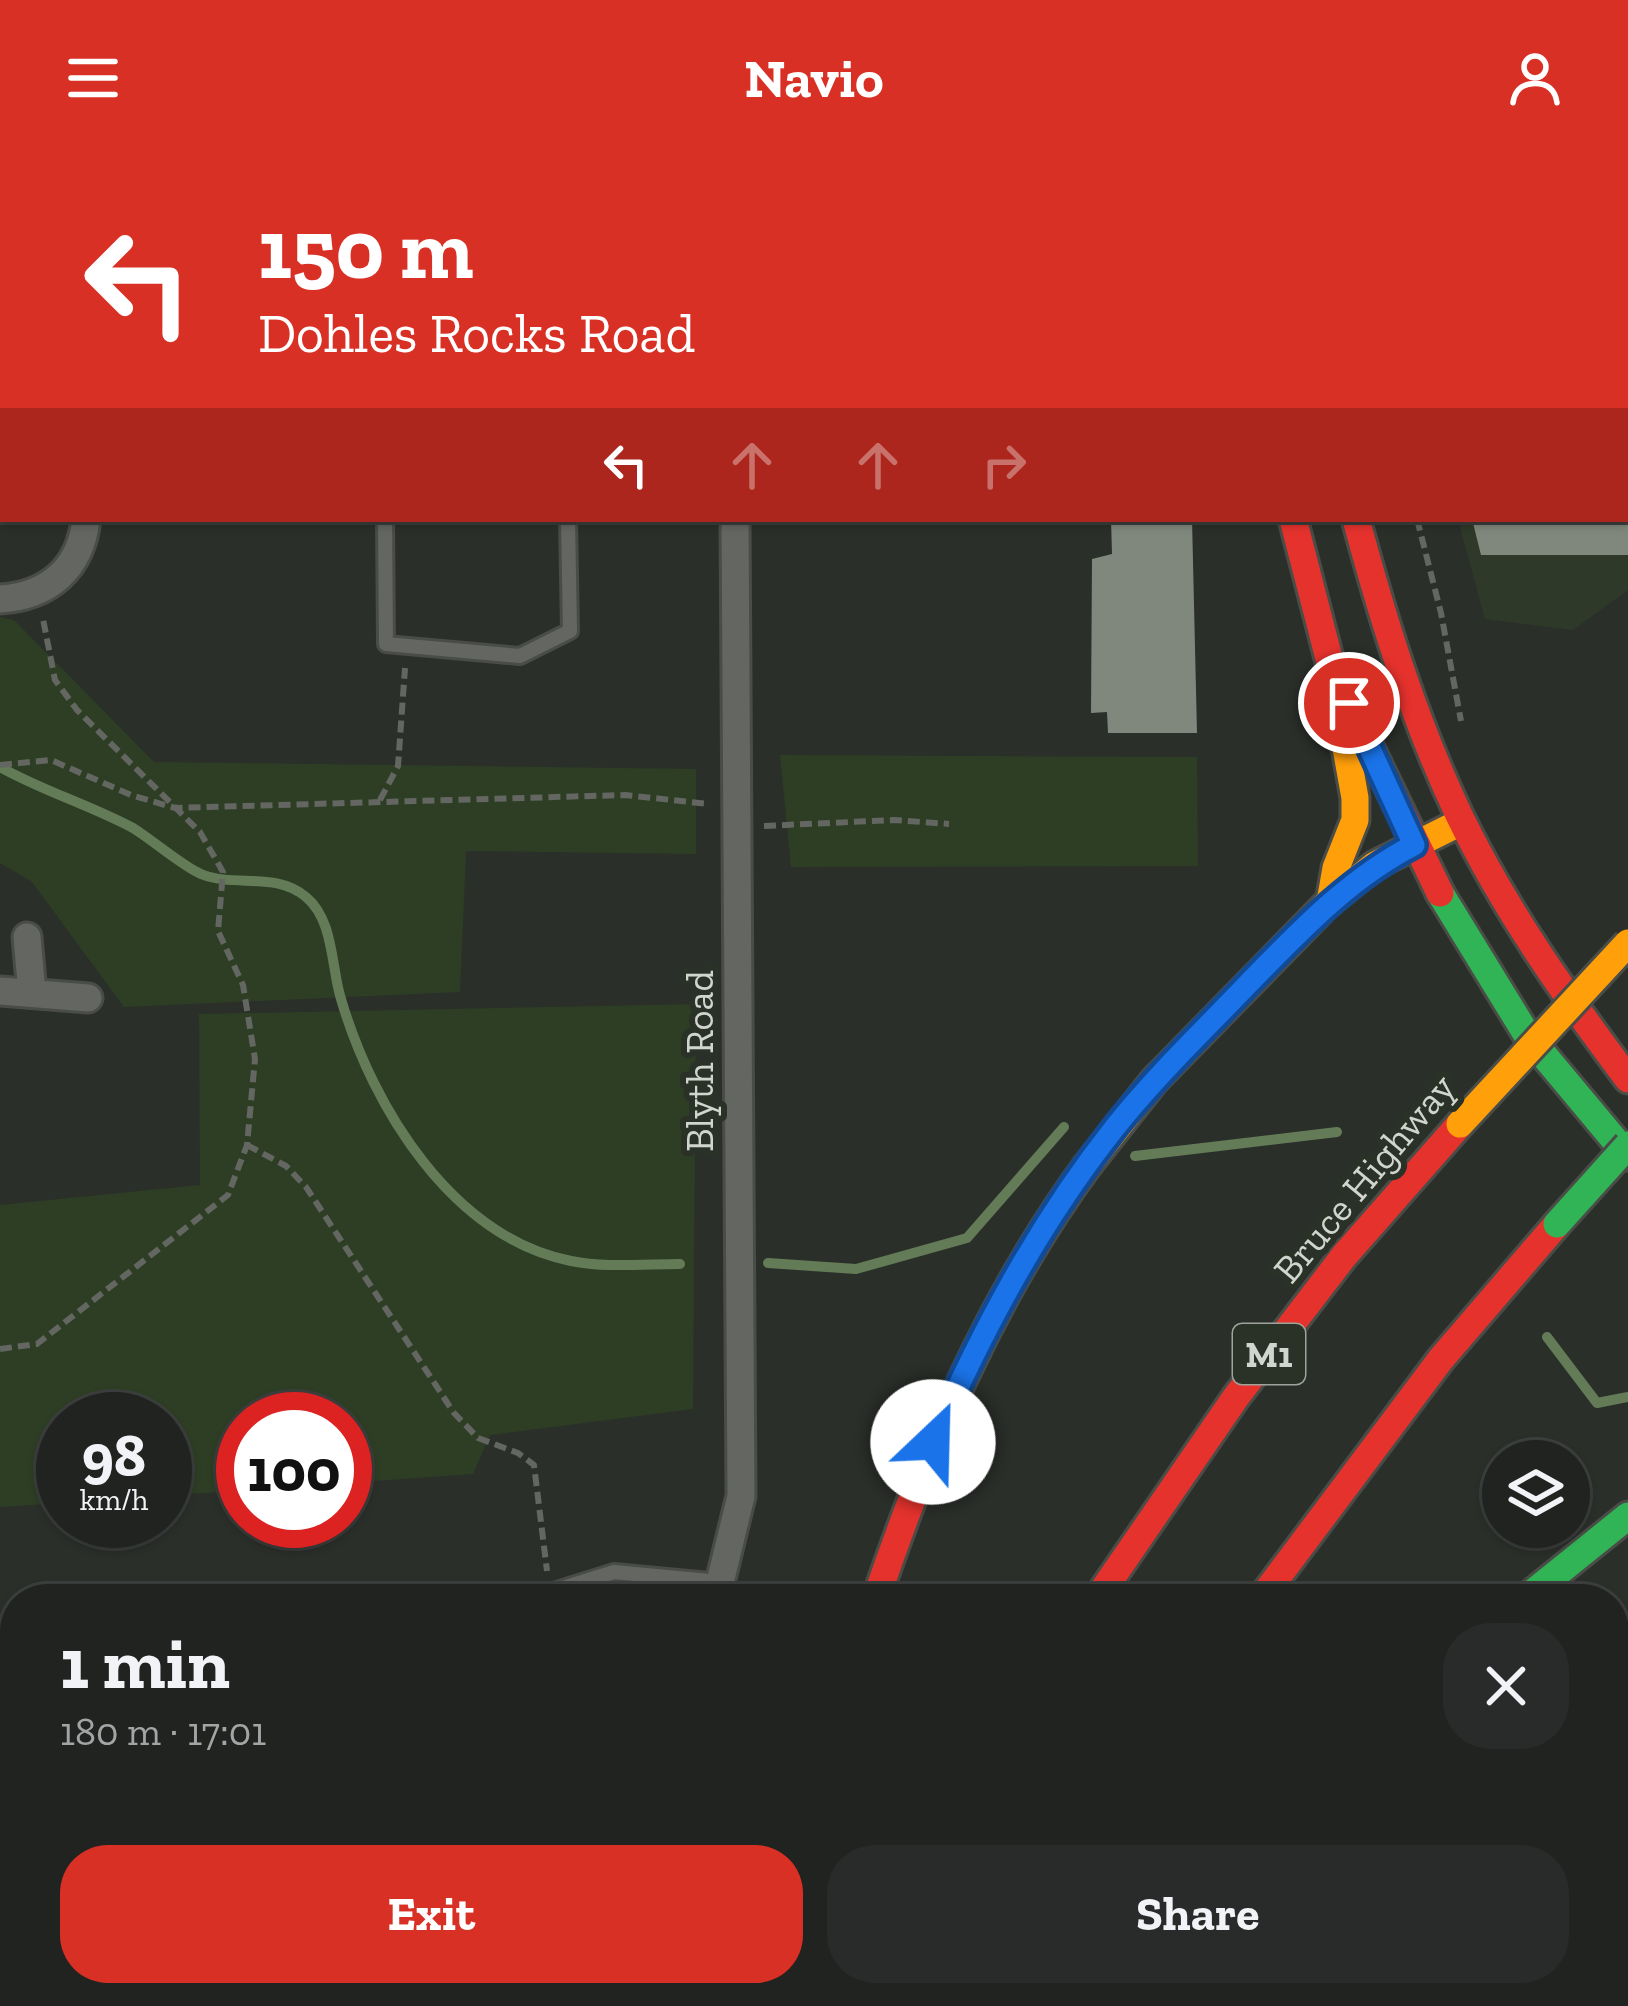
<!DOCTYPE html>
<meta charset="utf-8">
<style>
:root{--surface:#202320;--page:#282b29;--text:#f1f3f6;--muted:#a2a4a5;--line:#3d403e;--accent:#d93025}
body{margin:0;font-family:"Zilla Slab",serif;background:var(--page);color:var(--text);height:100vh;display:flex;flex-direction:column;font-size:45px;white-space:nowrap}
*{box-sizing:border-box;margin:0}
p{font-size:39px;color:var(--muted)}
.icon{flex:none;width:66px;height:66px;fill:none;stroke:currentColor;stroke-width:2;stroke-linecap:round;stroke-linejoin:round}
.map{position:relative;flex:1;overflow:hidden}
.panel{position:absolute;left:0px;top:1428px;width:1629px;height:423px;display:flex;flex-direction:column;background:var(--surface);border-radius:48px 48px 0 0;box-shadow:0 3px 9px #0004,0 0 0 3px var(--line)}
.panel>*{flex:none}
.banner{position:absolute;left:0px;top:0px;width:1629px;height:366px;box-shadow:0 3px 9px #0004,0 0 0 3px var(--line);background:#d93025;color:#fff;overflow:hidden}
.controls{position:absolute;left:1482px;top:1284px;display:grid;gap:24px}
.controls a{display:grid;place-items:center;width:108px;height:108px;border-radius:50%;background:var(--surface);box-shadow:0 3px 9px #0004,0 0 0 3px var(--line);font-size:60px}
.speed{position:absolute;left:36px;top:1236px;display:flex;gap:24px;font-size:60px;font-weight:700;text-align:center}
.speed>*{display:grid;place-content:center;width:156px;height:156px;border-radius:50%;background:var(--surface);box-shadow:0 3px 9px #0004,0 0 0 3px var(--line);line-height:1}
.speed small{font-size:30px;font-weight:400}
.speed .limit{border:18px solid #d22;background:#fff;color:#111}
.pin{position:absolute;display:grid;place-items:center;width:102px;height:102px;color:#fff;margin:-51px;border:6px solid #fff;border-radius:50%;box-shadow:0 3px 12px #0007}
.me{position:absolute;width:132px;margin:-66px;rotate:24deg;stroke-linejoin:round;filter:drop-shadow(0 0 9px #0008)}
.turn{display:flex;align-items:center;gap:42px;height:252px;padding:0 60px;font-size:54px}
.turn .icon{width:156px;height:156px;stroke-width:2.5}
.turn b{display:block;font-size:84px;line-height:102px}
.lanes{display:flex;align-items:center;height:114px;padding:0 60px;background:#0003;justify-content:center;gap:60px;direction:ltr}
.lanes .off{opacity:.35}
.round{display:grid;place-items:center;flex:none;width:126px;height:126px;border-radius:48px;background:var(--page)}
.overview{display:flex;align-items:center;justify-content:space-between;height:204px;padding:0 60px}
h1{font-size:72px;font-weight:700;line-height:90px}
.action{display:flex;gap:24px;margin-top:auto;padding:24px 60px}
.action a{flex:1;height:138px;border-radius:48px;background:var(--accent);color:#fff;font-size:48px;font-weight:700;line-height:138px;text-align:center}
.action a+a{background:var(--page);color:var(--text)}
header{display:flex;justify-content:space-between;align-items:center;height:156px;padding:0 60px;background:var(--accent);color:#fff;font-size:54px;font-weight:700}
.map>svg:first-child{display:block}
</style>
<header><svg class="icon" aria-label="menu" viewBox="0 0 24 24"><path d="M4 6h16M4 12h16M4 18h16"/></svg>Navio<svg class="icon" aria-label="person" viewBox="0 0 24 24"><circle cx="12" cy="8" r="4"/><path d="M4 21q1-7 8-7t8 7"/></svg></header>
<div class="map">
<svg width="1628" height="1850" viewBox="0 0 1628 1850">
<rect width="100%" height="100%" fill="#2b2f2a"/>
<path fill="#2e3929" d="M1409,0H1628V434L1573,474L1485,463L1458,363H1626V3Z"/>
<g fill="#2d3e24">
<path d="M0,461L14,464L154,606L696,613V698L466,695L460,836L124,851L32,726L0,707Z"/>
<path d="M780,599L1197,601L1198,710L791,711Z"/>
<path d="M696,848L693,1253L490,1279L473,1318L345,1327V1263H243V1334L165,1340V1263H63V1347L0,1351V1049L200,1029L199,858Z"/>
</g>
<g fill="none" stroke-linecap="round" stroke-linejoin="round">
<g stroke="#637b57" stroke-width="10">
<path d="M0,611C43,635 90,649 133,672C151,683 185,712 201,718C235,732 275,715 306,741C334,764 331,811 341,843C373,952 452,1081 571,1105C605,1112 645,1108 680,1108"/>
<path d="M1135,1000L1337,976"/>
<path d="M768,1107L856,1113L967,1082L1064,971"/>
<path d="M1547,1181L1597,1247L1628,1241"/>
</g>
</g>
<g fill="#80887d">
<path d="M1111,363H1192L1197,577H1108L1107,556L1091,557L1092,403L1112,398Z"/>
<path d="M1472,363H1628V399H1481Z"/>
</g>
<g fill="none" stroke-linecap="round" stroke-linejoin="round">
<defs>
<g id="lane">
<path d="M383,0V3"/>
<path d="M1447,0V3"/>
<path d="M576,3L577,0"/>
<path d="M1626,204H1628"/>
<path d="M385,363L386,488L520,500L570,475L568,363"/>
<path d="M528,1443L614,1416L720,1426"/>
<path d="M166,1850V1836"/>
<path d="M389,1850L393,1836"/>
</g>
<g id="street">
<path d="M742,3V0"/>
<path d="M0,443C49,440 81,412 86,363"/>
<path d="M27,781L32,837"/>
<path d="M0,835L88,842"/>
<path d="M716,1443L741,1340L735,363"/>
</g>
<g id="fast">
<path d="M1330,0V3"/>
<path d="M1440,737L1527,879L1628,1000"/>
<path d="M1525,1443L1628,1360"/>
<path d="M1007,1850L1015,1836"/>
</g>
<g id="slow">
<path d="M1330,746L1336,712L1355,664V642L1332,514"/>
<path d="M1087,1010L1154,925L1327,748L1375,709L1461,666"/>
<path d="M737,1850L741,1836"/>
<path d="M1112,1850L1124,1836"/>
</g>
<g id="jam">
<path d="M1231,0V3"/>
<path d="M1293,363L1332,514L1440,737"/>
<path d="M1356,363C1383,464 1414,564 1459,659C1505,754 1565,839 1628,923"/>
<path d="M876,1443C928,1290 991,1141 1087,1010"/>
<path d="M1097,1443L1236,1241L1344,1100L1460,968"/>
<path d="M1261,1443L1441,1203L1557,1068"/>
<path d="M851,1850L858,1836"/>
</g>
</defs>
<use href="#lane" stroke="#494c47" stroke-width="20"/>
<use href="#street" stroke="#494c47" stroke-width="33"/>
<use href="#fast" stroke="#494c47" stroke-width="33"/>
<use href="#slow" stroke="#494c47" stroke-width="33"/>
<use href="#jam" stroke="#494c47" stroke-width="33"/>
<g stroke="#636661" stroke-width="6" stroke-dasharray="12 6" stroke-linecap="butt">
<path d="M1182,0V3"/>
<path d="M1381,0V3"/>
<path d="M1417,363L1441,457L1461,565"/>
<path d="M0,609L51,604L131,639L175,652L625,639L709,648"/>
<path d="M380,644L398,610L405,512"/>
<path d="M764,670L894,664L949,668"/>
<path d="M247,989L286,1010L306,1031L454,1257L478,1282L518,1297L534,1309L547,1415"/>
<path d="M0,1193L37,1188L228,1039L247,989L255,903L243,829L218,775L223,716L200,676L77,554L55,524L43,463"/>
<path d="M575,1850L580,1836"/>
</g>
<use href="#lane" stroke="#636661" stroke-width="14"/>
<use href="#street" stroke="#636661" stroke-width="27"/>
<use href="#fast" stroke="#30b455" stroke-width="27"/>
<use href="#slow" stroke="#ff9f0a" stroke-width="27"/>
<use href="#jam" stroke="#e5322d" stroke-width="27"/>
<defs>
<path id="fast-bridge" d="M1557,1068L1628,989"/>
<path id="slow-bridge" d="M1460,968L1628,787"/>
</defs>
<use href="#fast-bridge" stroke="#494c47" stroke-width="33" stroke-linecap="butt"/>
<use href="#slow-bridge" stroke="#494c47" stroke-width="33" stroke-linecap="butt"/>
<use href="#fast-bridge" stroke="#30b455" stroke-width="27"/>
<use href="#slow-bridge" stroke="#ff9f0a" stroke-width="27"/>
</g>
<g fill="none" stroke-linecap="round" stroke-linejoin="round">
<defs>
<path id="route" d="M933,1286C983,1173 1039,1067 1116,970C1156,920 1203,875 1247,829C1299,776 1348,723 1414,689L1349,547"/>
</defs>
<use href="#route" stroke="#114b97" stroke-width="30"/>
<use href="#route" stroke="#1a73e8" stroke-width="21"/>
</g>
<g text-anchor="middle" dominant-baseline="central" stroke-width="12" stroke-linejoin="round" paint-order="stroke">
<rect fill="#2a3227" stroke="#9ea49c" stroke-width="3" x="1233" y="1168" width="72" height="60" rx="9"/>
<g font-size="36" font-weight="bold" fill="#d0d5ce">
<text x="1269" y="1198">M1</text>
</g>
<g font-size="39" fill="#d0d5ce" stroke="#2a3227">
<text transform="translate(699 905) rotate(-90)">Blyth Road</text>
<text transform="translate(1364 1022) rotate(-50)">Bruce Highway</text>
</g>
</g>
</svg>
<div class="controls">
<a><svg class="icon" aria-label="layers" viewBox="0 0 24 24"><path d="M12 4l9 5-9 5-9-5zM3 14l9 5 9-5"/></svg></a>
</div>
<div class="speed"><div>98<small>km/h</small></div><div class="limit">100</div></div>
<div class="pin" style="left:1349px;top:547px;background:#d93025"><svg class="icon" aria-label="arrive" viewBox="0 0 24 24"><path d="M6 21V4h12l-3 4 3 4H6"/></svg></div>
<svg class="me" style="left:933px;top:1286px" viewBox="-20 -20 40 40"><circle r="19" fill="#fff"/><path d="M0-13L10 11 0 6-10 11z" fill="#1a73e8"/></svg>
<div class="banner">
<div class="turn"><svg class="icon" aria-label="left" viewBox="0 0 24 24"><path d="M17 20v-9H6M10 6l-5 5 5 5"/></svg><div><b>150 m</b>Dohles Rocks Road</div></div>
<div class="lanes"><svg class="icon" aria-label="left" viewBox="0 0 24 24"><path d="M17 20v-9H6M10 6l-5 5 5 5"/></svg><svg class="icon off" aria-label="ahead" viewBox="0 0 24 24"><path d="M12 20V5M6 11l6-6 6 6"/></svg><svg class="icon off" aria-label="ahead" viewBox="0 0 24 24"><path d="M12 20V5M6 11l6-6 6 6"/></svg><svg class="icon off" aria-label="right" viewBox="0 0 24 24"><path d="M7 20v-9h11M14 6l5 5-5 5"/></svg></div>
</div>
<section class="panel">
<div class="overview"><div><h1>1 min</h1><p>180 m · 17:01</p></div><a class="round"><svg class="icon" aria-label="close" viewBox="0 0 24 24"><path d="M6 6l12 12M18 6L6 18"/></svg></a></div>
<div class="action"><a>Exit</a><a>Share</a></div>
</section>
</div>
